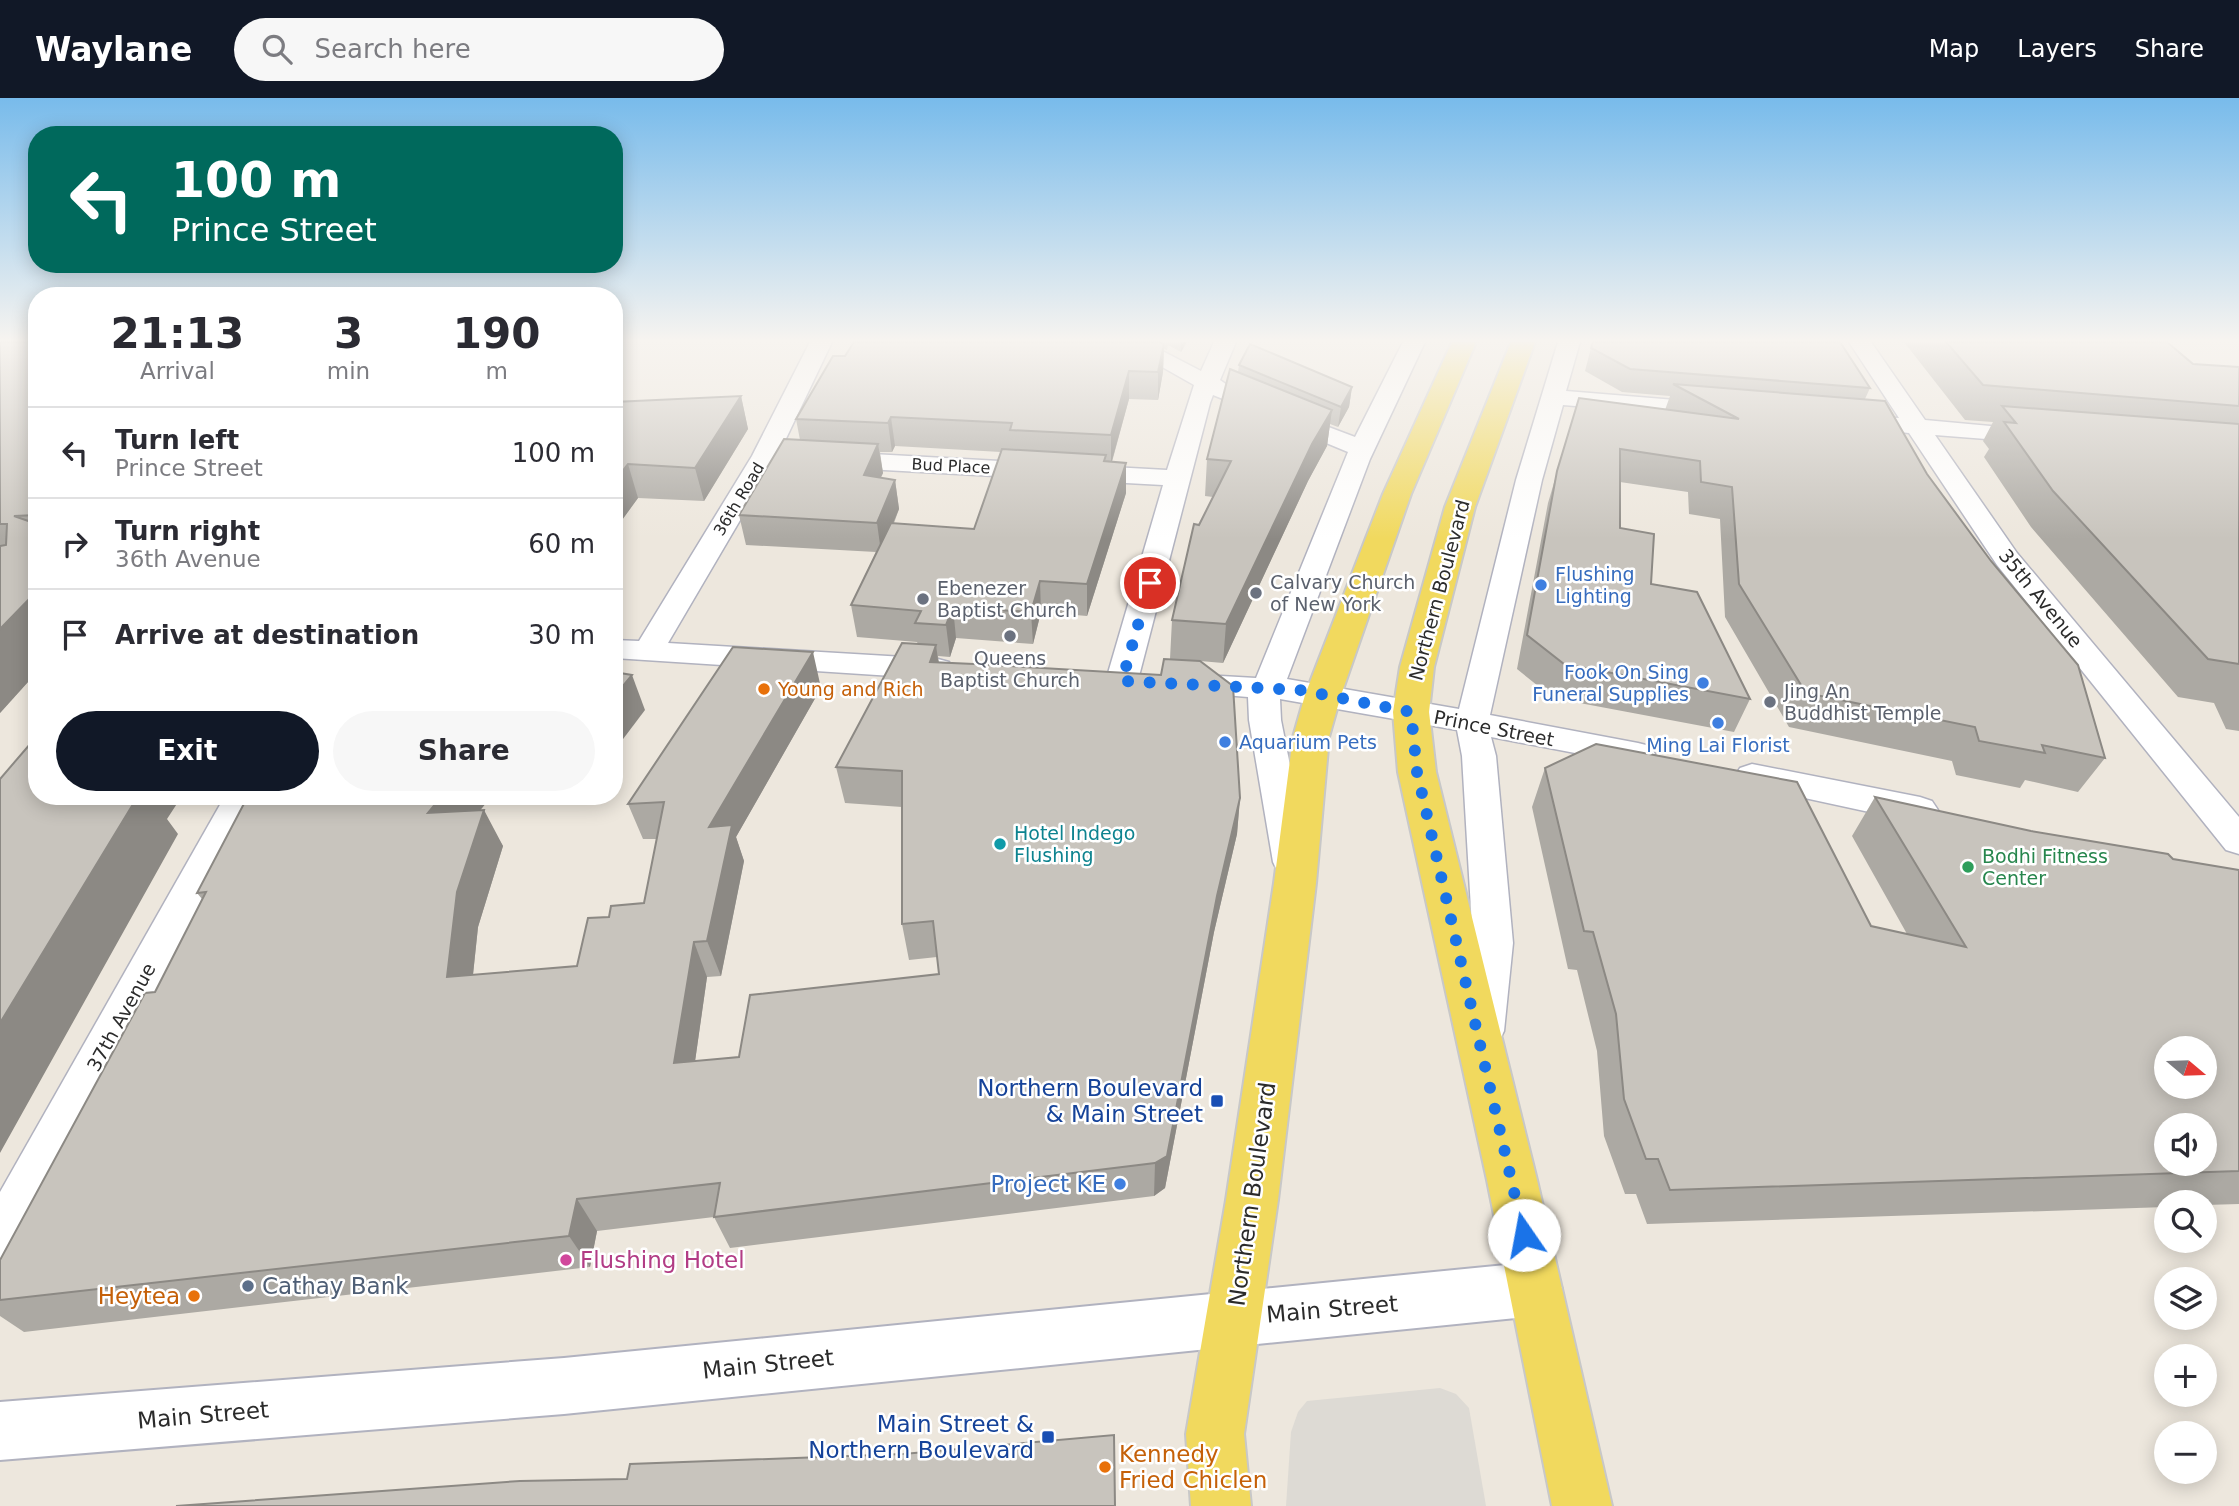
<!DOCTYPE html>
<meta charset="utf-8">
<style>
:root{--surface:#fff;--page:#f7f7f7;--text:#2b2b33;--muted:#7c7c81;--line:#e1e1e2;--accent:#111827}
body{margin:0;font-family:"DejaVu Sans",sans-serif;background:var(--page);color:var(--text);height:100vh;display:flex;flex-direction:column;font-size:26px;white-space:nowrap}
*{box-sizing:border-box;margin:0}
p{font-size:23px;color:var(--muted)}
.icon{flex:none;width:38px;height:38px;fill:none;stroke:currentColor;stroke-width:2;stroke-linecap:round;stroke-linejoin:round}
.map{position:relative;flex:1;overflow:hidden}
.details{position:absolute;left:28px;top:189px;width:595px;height:518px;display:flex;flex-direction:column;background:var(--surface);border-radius:28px;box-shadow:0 4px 18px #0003}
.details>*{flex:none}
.banner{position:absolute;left:28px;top:28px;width:595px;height:147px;border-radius:28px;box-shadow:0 4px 18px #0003;background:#00695c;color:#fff;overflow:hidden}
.needle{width:46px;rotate:109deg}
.tools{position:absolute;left:2154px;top:938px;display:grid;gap:14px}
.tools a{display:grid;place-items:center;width:63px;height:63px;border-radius:50%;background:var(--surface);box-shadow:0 4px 18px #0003;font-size:35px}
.pin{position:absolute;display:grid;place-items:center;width:60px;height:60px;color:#fff;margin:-30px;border:4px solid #fff;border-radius:50%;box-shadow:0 2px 7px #0007}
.me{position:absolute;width:77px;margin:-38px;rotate:348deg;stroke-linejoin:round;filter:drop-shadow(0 0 5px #0008)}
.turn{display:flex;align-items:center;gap:24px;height:147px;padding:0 28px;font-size:32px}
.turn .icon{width:91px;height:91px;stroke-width:2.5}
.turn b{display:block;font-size:49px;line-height:60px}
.eta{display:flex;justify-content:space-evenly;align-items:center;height:119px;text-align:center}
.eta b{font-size:42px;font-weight:600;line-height:49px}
.button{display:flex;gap:14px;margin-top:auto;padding:14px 28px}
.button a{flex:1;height:80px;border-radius:42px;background:var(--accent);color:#fff;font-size:28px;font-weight:600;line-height:80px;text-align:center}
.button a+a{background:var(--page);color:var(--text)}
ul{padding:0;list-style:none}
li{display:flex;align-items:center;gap:21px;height:91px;padding:0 28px;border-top:2px solid var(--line)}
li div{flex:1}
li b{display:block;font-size:26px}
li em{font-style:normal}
header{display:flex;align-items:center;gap:42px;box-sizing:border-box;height:98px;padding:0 35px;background:var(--accent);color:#fff}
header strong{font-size:33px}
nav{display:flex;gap:38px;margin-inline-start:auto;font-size:24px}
.search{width:490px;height:63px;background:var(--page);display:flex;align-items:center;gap:18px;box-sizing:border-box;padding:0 24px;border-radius:38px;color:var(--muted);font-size:26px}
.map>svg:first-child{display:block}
</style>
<header>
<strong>Waylane</strong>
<div class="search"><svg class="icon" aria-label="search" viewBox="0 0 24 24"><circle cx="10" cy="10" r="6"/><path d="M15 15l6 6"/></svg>Search here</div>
<nav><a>Map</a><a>Layers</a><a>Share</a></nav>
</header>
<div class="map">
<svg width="2239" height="1408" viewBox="0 0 2239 1408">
<rect width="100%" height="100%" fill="#ede7dd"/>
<path fill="#dddad4" d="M1440,1290L1456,1296L1469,1310L1486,1408H1286L1291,1334L1298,1314L1307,1303Z"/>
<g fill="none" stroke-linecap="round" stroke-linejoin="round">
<defs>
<g id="minor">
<path d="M810,244H832L781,351L1167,372L1194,287L1118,244H1145L1201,273L1214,244H1236L1220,282L1240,296L1236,301L1228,303L1213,297L1210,305L1138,582L1133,589L1122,592L1111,589L1106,582L1163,387L773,366L668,545L938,561L949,564L954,571L949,578L938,581L614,560V542L639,543L752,358Z"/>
<path d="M1403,244H1425L1370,361L1287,581L1459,611L1516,382L1558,244H1580L1566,293L1712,305L1720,307L1724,312L1720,317L1712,319L1563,307L1542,382L1490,617L1638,645L1650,648L1655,656L1650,664L1638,667L1491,639L1496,658L1513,845L1504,933L1498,945L1483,950L1468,945L1462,933L1473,845L1462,658L1457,632L1280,601L1281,622L1309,764L1304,774L1291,778L1278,774L1273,764L1249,622L1248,599L1175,593L1170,586L1175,579L1186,576L1256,580L1348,354L1278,325L1274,320L1278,315L1286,313L1355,339Z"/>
<path d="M1849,244H1871L1925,322L2046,333L2049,338L2046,343L2037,345L1935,337L2017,455L2239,719V756L2226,752L1997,467L1909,335L1843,328L1840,323L1843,318L1899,320Z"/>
<path d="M1752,666L1920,699L1932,703L1938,712L1932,721L1920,725L1740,686L1735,678L1740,670Z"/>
<path d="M225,698H260L17,1156L0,1163V1094Z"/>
</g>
<path id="secondary" d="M1535,1164L1554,1172L1562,1191L1554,1210L1535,1218L564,1316L0,1362V1304L564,1260Z"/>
<g id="primary">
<path d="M1452,244H1476L1411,396L1341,597L1329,639L1316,785L1278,1102L1244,1336L1251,1408H1191L1186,1336L1226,1102L1274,785L1293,639L1305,597L1383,396Z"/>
<path d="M1511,244H1535L1475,409L1434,569L1429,614L1436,674L1537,1082L1612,1408H1552L1487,1082L1398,674L1393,614L1400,569L1445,409Z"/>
</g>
</defs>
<use href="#minor" stroke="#b1b2bf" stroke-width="3"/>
<use href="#secondary" stroke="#b1b2bf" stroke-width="4"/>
<use href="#primary" stroke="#c8c8c8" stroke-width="4"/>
<use href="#minor" fill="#fff" fill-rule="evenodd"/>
<use href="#secondary" fill="#fff" fill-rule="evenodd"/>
<use href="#primary" fill="#f1d95e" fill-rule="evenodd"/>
</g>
<g fill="#aca9a3" fill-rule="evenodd">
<path d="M0,244H37V574L0,615Z"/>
<path d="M854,244H1187L1181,254L1168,247L1167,252L1164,251L1163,274L1158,302L1129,301L1112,364L1126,395L1087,518L1041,514L1033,546L956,540L950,559L938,558L939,564L1161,577L1170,561L1172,522L1199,427L1213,399L1205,398L1207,361L1238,274L1239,267L1352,289L1349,309L1338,329L1330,326L1327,348L1308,383L1223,565L1200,563L1240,700L1237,736L1214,834L1165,1090L1154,1098L730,1150L714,1119L597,1133L590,1169L24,1234L0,1218V1162L155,894L202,801L197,795L248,698H492L480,712L503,748L478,829L473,877L577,868L609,819L644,805L657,741H643L628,706L821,590L736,739L744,763L721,878L707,879L695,963L739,959L939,876L937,859L909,862L902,826V709L845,705L836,669L918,546L917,544L857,539L851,507L876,454L746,447L739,417L800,342L796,321L845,258ZM895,348L1001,354L974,431L894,425L899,411L895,382L880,380L883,375L880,354H892Z"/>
<path d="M1904,244H2167L2193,266L2239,269V633L2226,631L2214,605L2178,599L2031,429L1984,359L1989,351L1983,343L1993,324L1965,322Z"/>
<path d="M1591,250L1870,290L1865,301L1927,376L2105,660L2078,694L2025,682L2020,690L1956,677L1952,663L1789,629L1725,519L1720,421L1689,416L1688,394L1620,384V430L1651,486L1750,601L1734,634L1553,600L1517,571L1548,405L1579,300L1665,312L1670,298L1622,294L1585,273Z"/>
<path d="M741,298L748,331L704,403L638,400L614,433V304Z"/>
<path d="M1545,670L1871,828L1907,836L1852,738L1875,699L2031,733L2173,761L2239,772V1106L2205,1107V1104H2166V1109L1647,1126L1636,1096H1625L1604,1038L1597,953L1577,872L1568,871L1532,709Z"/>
</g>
<g fill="#8c8984">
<path d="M1181,244H1187L1181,254Z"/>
<path d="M1164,246L1163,274L1158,302V274Z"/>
<path d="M1129,273V301L1111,366V337Z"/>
<path d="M1352,289L1349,309L1338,329L1341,309Z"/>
<path d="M741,298L748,331L704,403L695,370Z"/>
<path d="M1332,312L1327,348L1308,383L1223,565L1226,526L1312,346Z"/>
<path d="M891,319L895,348L892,354L888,325Z"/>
<path d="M878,346L883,375L869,406L864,377Z"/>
<path d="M1126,365V395L1087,518V486Z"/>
<path d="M628,366L638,400L614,433V384Z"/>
<path d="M895,382L899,411L881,454L877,425Z"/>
<path d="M1040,483L1041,514L1033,546L1031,514Z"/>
<path d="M34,496L37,500V574L0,615V531Z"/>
<path d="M953,509L956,540L950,559L946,527Z"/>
<path d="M936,547L941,583L930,564Z"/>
<path d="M813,554L821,590L736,739L744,763L721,878L707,843L709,729Z"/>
<path d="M632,577L645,612L614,653V599Z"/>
<path d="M125,698H182L167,721L178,736L0,1055V925Z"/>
<path d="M442,698H492L448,751L428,715Z"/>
<path d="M1240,700L1237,736L1214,834L1165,1090L1154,1098L1155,1065Z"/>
<path d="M484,712L503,748L478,829L469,914L447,879L457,794Z"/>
<path d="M694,844L707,879L690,999L674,965Z"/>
<path d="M577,1101L597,1133L590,1169L569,1138Z"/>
</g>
<g fill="#c8c4bd" stroke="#8c8984" stroke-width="2" fill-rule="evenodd">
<path d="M0,244H37V417L14,418L37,426V496H34L0,531V448L6,447L7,426H0Z"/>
<path d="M854,244H1159L1164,246L1158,274L1129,273L1111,337L1010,332L1012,325L891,319L888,325L796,321L833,258H845Z"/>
<path d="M1593,244H1840L1870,290L1630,271L1591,250Z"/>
<path d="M1946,244H2167L2193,266L2239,269V308L1983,287Z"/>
<path d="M1250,246L1352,289L1341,309L1239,267Z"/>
<path d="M1230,271L1332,312L1312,346L1226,526L1172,522L1194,426L1199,427L1231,363L1207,361Z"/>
<path d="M1673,286L1885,303L1927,376L1991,463L2078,567L2105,660L2042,647L2045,655L1979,643L1975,629L1806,595L1739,486L1732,389L1701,384L1700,363L1620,351V430L1654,436L1651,486L1697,494L1750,601L1564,566L1527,537L1557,373L1579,300L1739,321Z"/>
<path d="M741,298L695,370L628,366L614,384V304Z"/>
<path d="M2002,308L2239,326V566L2208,561L2053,393L2004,324L2016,325Z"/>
<path d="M784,341L878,346L864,377L895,382L877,425L739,417Z"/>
<path d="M1002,351L1106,357L1104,363L1126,365L1087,486L1040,483L1031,514L953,509L946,527L915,525L921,513L851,507L891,425L974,431Z"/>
<path d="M902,545L936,547L930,564L974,566L1161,577L1164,561L1200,563L1233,588L1240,700L1217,798L1167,1058L1155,1065L714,1119L720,1085L577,1101L569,1138L0,1202V1162L145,895L155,894L206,794L197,795L248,698H442L428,715L484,712L457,794L447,879L577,868L588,820L609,819L611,808L644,805L664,704L628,706L733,549L813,554L709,729L732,727L707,843L694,844L674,965L739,959L750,897L939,876L933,823L902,826V673L836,669Z"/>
<path d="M614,574L632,577L614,599Z"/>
<path d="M37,638V698H138L0,925V681Z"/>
<path d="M1596,646L1797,684L1871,828L1966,849L1875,699L2031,733L2168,756L2173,761L2239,772V1073L1670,1092L1658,1061H1646L1624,1001L1616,916L1593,834L1584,833L1545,670ZM2166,950H2205V989H2166ZM2166,1027H2205V1066H2166Z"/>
<path d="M1114,1337L1115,1408H176L520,1383L627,1381L630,1366L903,1356Z"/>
</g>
<linearGradient id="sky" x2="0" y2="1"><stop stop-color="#78bbeb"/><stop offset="0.55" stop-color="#f7f4f0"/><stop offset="1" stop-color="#f7f4f0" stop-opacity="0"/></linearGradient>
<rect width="2239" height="441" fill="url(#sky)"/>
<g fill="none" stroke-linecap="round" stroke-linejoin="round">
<path stroke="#1a73e8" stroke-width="12" stroke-dasharray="0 21.6" d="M1150,485L1122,583L1300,592L1411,614L1417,674L1524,1137"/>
</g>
<g fill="#3f7fe0" stroke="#fff" stroke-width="2.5">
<circle cx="1541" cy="487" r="7"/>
<circle cx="1703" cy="585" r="7"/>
<circle cx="1718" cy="625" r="7"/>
<circle cx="1225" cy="644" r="7"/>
<circle cx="1120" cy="1086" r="7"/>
</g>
<g fill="#6b7280" stroke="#fff" stroke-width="2.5">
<circle cx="1256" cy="495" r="7"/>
<circle cx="923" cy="501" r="7"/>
<circle cx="1010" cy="538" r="7"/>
<circle cx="1770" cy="604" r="7"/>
</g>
<g fill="#e8710a" stroke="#fff" stroke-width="2.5">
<circle cx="764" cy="591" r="7"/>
<circle cx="194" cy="1198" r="7"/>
<circle cx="1105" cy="1369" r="7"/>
</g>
<circle fill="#0f9aa8" stroke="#fff" stroke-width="2.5" cx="1000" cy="746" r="7"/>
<circle fill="#2e9e5b" stroke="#fff" stroke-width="2.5" cx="1968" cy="769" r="7"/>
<g fill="#1a4fb4" stroke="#fff" stroke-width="2.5">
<rect x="1210" y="996" width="14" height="14" rx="3.5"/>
<rect x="1041" y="1332" width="14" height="14" rx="3.5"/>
</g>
<circle fill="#d1479c" stroke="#fff" stroke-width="2.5" cx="566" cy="1162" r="7"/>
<circle fill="#5c6f8a" stroke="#fff" stroke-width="2.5" cx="248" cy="1188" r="7"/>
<g text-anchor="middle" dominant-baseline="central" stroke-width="5" stroke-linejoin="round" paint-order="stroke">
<g font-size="16" fill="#2b2b2b" stroke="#fff">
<text transform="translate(951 368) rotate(3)">Bud Place</text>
<text transform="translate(739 401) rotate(-59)">36th Road</text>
</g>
<g font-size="19" fill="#366cbe" stroke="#fff" text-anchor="start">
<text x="1555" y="476">Flushing<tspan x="1555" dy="22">Lighting</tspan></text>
<text x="1689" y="574" text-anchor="end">Fook On Sing<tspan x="1689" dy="22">Funeral Supplies</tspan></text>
<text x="1239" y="644">Aquarium Pets</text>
<text x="1718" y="647" text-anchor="middle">Ming Lai Florist</text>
</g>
<g font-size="19" fill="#5b616d" stroke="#fff" text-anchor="start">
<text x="1270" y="484">Calvary Church<tspan x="1270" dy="22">of New York</tspan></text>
<text x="937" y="490">Ebenezer<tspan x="937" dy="22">Baptist Church</tspan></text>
<text x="1010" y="560" text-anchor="middle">Queens<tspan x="1010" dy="22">Baptist Church</tspan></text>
<text x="1784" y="593">Jing An<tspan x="1784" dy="22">Buddhist Temple</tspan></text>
</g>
<g font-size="19" fill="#2b2b2b" stroke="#fff">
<text transform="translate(1439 492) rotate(-75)">Northern Boulevard</text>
<text transform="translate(2041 500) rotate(51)">35th Avenue</text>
<text transform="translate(1494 630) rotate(11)">Prince Street</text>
<text transform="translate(121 919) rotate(-61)">37th Avenue</text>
</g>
<g font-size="19" fill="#c56008" stroke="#fff" text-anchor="start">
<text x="778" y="591">Young and Rich</text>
</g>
<g font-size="19" fill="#0d838f" stroke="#fff" text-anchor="start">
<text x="1014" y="735">Hotel Indego<tspan x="1014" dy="22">Flushing</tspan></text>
</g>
<g font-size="19" fill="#27864d" stroke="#fff" text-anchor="start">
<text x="1982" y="758">Bodhi Fitness<tspan x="1982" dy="22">Center</tspan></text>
</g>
<g font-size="23" fill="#164399" stroke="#fff" text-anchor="end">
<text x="1203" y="990">Northern Boulevard<tspan x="1203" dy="26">&amp; Main Street</tspan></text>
<text x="1034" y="1326">Main Street &amp;<tspan x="1034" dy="26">Northern Boulevard</tspan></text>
</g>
<g font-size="23" fill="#366cbe" stroke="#fff" text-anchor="end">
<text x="1106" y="1086">Project KE</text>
</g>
<g font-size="23" fill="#2b2b2b" stroke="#fff">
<text transform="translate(1252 1096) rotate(-82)">Northern Boulevard</text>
<text transform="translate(1332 1211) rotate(-5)">Main Street</text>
<text transform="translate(768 1266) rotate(-6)">Main Street</text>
<text transform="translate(203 1317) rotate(-5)">Main Street</text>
</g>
<g font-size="23" fill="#b23c85" stroke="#fff" text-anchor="start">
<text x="580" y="1162">Flushing Hotel</text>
</g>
<g font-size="23" fill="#4e5e75" stroke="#fff" text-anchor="start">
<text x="262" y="1188">Cathay Bank</text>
</g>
<g font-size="23" fill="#c56008" stroke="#fff" text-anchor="end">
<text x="180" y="1198">Heytea</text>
<text x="1119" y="1356" text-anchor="start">Kennedy<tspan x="1119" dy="26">Fried Chiclen</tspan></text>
</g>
</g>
</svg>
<div class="tools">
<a><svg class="needle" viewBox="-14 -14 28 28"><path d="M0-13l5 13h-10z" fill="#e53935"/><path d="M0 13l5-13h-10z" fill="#7c7c81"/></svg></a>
<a><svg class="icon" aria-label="sound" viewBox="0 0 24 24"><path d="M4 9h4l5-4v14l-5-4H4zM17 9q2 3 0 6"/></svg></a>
<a><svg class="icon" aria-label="search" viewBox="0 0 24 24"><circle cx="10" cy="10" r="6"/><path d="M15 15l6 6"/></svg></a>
<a><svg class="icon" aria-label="layers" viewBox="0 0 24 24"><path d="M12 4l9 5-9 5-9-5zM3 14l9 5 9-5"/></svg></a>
<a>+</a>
<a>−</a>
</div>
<div class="pin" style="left:1150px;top:485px;background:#d93025"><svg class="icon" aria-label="arrive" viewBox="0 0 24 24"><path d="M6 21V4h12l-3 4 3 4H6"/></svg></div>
<svg class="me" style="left:1524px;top:1137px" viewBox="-20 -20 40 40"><circle r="19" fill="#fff"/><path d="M0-13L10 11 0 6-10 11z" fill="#1a73e8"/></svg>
<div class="banner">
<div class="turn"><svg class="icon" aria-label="left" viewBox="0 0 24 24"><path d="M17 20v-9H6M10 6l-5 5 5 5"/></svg><div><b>100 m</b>Prince Street</div></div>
</div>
<section class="details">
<div class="eta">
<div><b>21:13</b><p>Arrival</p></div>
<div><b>3</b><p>min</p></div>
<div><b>190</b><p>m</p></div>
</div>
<ul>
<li><svg class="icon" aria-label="left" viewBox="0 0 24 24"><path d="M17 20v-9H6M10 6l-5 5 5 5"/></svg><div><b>Turn left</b><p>Prince Street</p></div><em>100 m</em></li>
<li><svg class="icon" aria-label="right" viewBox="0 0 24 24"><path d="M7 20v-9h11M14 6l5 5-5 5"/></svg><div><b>Turn right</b><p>36th Avenue</p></div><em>60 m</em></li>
<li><svg class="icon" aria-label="arrive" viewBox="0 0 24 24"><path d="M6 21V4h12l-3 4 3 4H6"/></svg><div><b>Arrive at destination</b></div><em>30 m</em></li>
</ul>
<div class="button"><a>Exit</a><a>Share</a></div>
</section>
</div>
